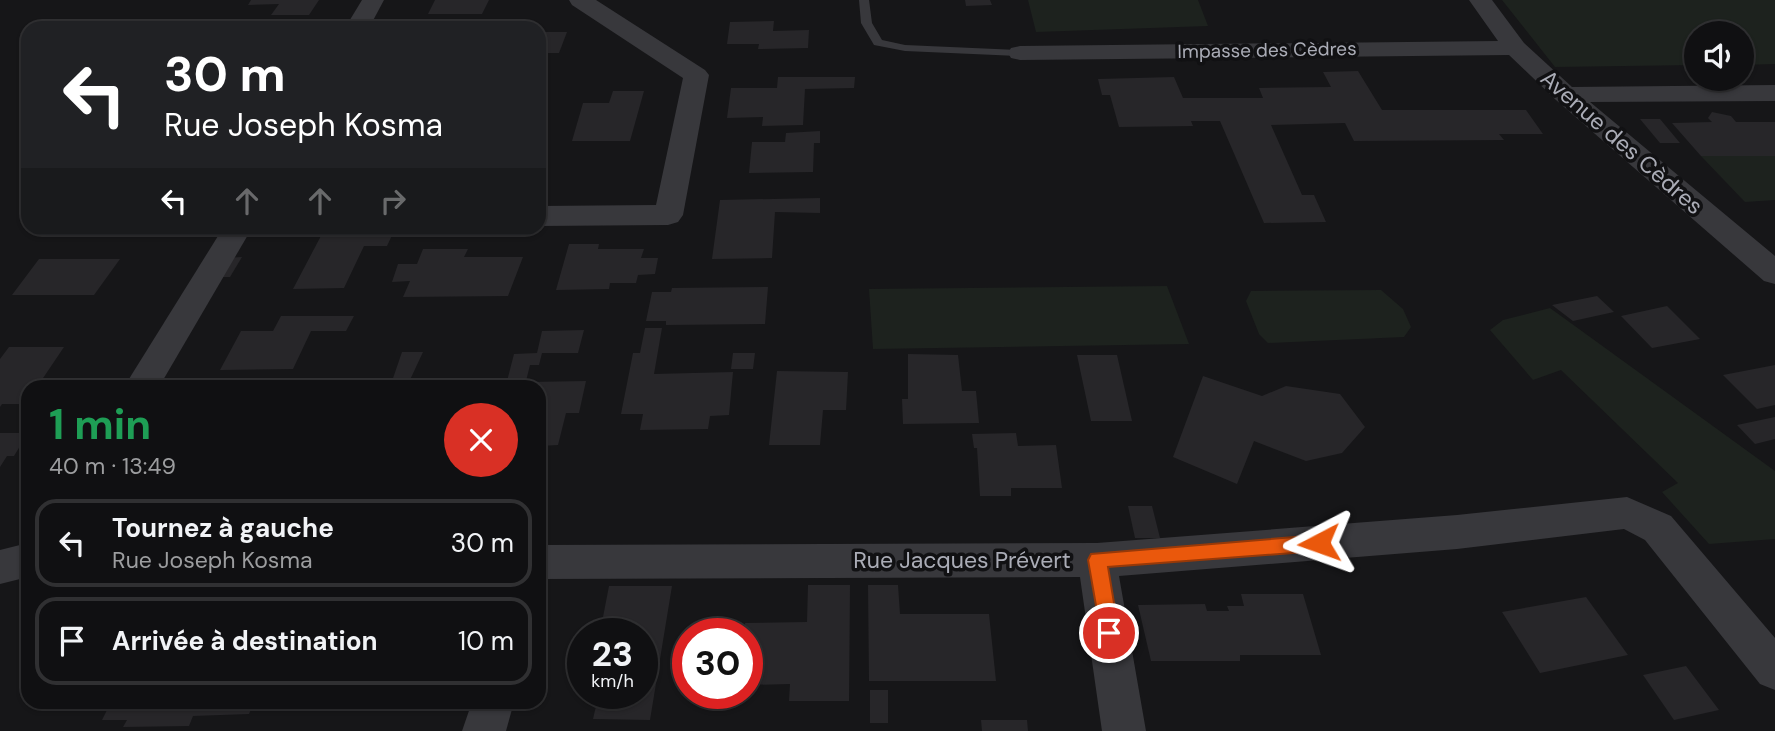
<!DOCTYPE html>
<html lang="fr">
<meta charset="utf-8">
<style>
:root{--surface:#101012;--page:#1e1e20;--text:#f1f3f6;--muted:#9c9d9f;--line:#303032}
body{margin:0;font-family:"DM Sans",sans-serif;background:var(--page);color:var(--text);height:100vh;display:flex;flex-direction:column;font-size:26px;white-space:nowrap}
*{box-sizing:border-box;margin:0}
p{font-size:23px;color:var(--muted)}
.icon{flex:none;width:38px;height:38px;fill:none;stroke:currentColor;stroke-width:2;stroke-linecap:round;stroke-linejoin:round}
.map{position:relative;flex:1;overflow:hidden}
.details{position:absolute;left:21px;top:380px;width:525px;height:329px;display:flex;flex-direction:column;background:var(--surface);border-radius:21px;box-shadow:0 2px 5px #0004,0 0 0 2px var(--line)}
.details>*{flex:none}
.top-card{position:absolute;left:21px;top:21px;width:525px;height:214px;border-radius:21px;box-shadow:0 2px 5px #0004,0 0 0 2px var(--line);background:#202124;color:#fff;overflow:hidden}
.buttons{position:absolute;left:1684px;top:21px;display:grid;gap:14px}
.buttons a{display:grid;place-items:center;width:70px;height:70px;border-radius:50%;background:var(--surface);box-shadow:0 2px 5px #0004,0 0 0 2px var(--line);font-size:35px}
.speed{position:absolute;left:567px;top:618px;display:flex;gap:14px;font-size:35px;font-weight:700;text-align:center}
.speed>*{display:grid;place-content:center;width:91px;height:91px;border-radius:50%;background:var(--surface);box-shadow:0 2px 5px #0004,0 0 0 2px var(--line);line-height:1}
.speed small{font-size:18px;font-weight:400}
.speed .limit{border:10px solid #d22;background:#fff;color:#111}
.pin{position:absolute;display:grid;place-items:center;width:60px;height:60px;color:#fff;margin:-30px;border:4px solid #fff;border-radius:50%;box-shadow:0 2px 7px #0007}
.me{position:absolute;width:77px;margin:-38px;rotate:266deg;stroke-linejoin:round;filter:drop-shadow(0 0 5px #0008)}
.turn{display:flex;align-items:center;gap:24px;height:147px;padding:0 28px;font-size:32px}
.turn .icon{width:91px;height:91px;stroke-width:2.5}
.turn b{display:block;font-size:49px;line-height:60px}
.lanes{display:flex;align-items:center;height:66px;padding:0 28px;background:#0003;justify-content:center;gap:35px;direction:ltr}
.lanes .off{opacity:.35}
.round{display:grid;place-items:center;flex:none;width:74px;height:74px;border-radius:37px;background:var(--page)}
.overview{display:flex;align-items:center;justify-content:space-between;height:119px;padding:0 28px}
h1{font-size:42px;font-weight:700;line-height:52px;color:#1e9e55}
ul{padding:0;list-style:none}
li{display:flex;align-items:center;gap:21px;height:88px;margin:0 14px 10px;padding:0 14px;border:4px solid var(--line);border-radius:21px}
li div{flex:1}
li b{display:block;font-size:26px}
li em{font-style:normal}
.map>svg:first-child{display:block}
</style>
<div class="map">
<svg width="1775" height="731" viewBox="0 0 1775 731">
<rect width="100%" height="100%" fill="#161618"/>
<g fill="#1d221e">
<path d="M1028,0H1198L1208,26L1036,32Z"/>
<path d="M1502,0H1775V64L1741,65V33H1696V65L1555,67Z"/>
<path d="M1701,156H1775V200L1745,202Z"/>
<path d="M1167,286L1189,344L873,349L869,289Z"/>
<path d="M1381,290L1403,309L1411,327L1404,337L1268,343L1259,334L1246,301L1251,291Z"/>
<path d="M1550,308L1775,471V539L1709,544L1662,492L1678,483L1561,370L1533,380L1490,330L1503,320Z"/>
</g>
<g fill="#272629">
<path d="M251,0H319L309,15H271L279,4L248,5Z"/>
<path d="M435,0H489L482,14H428Z"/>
<path d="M965,0H990L992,5L966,6Z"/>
<path d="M774,21L773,31L809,30L808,48L758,49L759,44H727L730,22Z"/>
<path d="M539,32H567L559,53H539Z"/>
<path d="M1358,71L1382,110H1526L1543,134H1499L1504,140L1354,141L1345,123L1271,125L1302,195H1314L1326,222L1264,223L1220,121H1191L1193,126L1119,127L1110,95H1102L1098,79L1174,77L1183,98H1263L1259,88L1331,87L1323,72Z"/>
<path d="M778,77H855L854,88L805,89L803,125L762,126L763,117L727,118L731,88H777Z"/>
<path d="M613,91H644L630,141H572L583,103H609Z"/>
<path d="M1712,112L1731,116L1736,122H1775V156H1701L1672,123L1712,122L1708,118Z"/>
<path d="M1640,119H1660L1680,143H1660Z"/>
<path d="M820,131V143H814L813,172L749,173L752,142H785L786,133Z"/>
<path d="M820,198V213L775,212L772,258L712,259L720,200Z"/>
<path d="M394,231L387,246H364L344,288L293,289L323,232Z"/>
<path d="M569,244H599L598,249H644L641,258H658L655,274L638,275L636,283H610L609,289L556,290Z"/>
<path d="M423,249H468L464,257H523L508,296L403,297L410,281L392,282L398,264H417Z"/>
<path d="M242,257L230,277H214L225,258Z"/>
<path d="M39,259H120L94,295H12Z"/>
<path d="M768,287L765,324L666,325V321H646L652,292H671L672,288Z"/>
<path d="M1597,296L1614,312L1573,321L1552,305Z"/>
<path d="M1667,306L1700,339L1652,348L1621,316Z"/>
<path d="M281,316H354L346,331H311L293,369L220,370L241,331H273Z"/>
<path d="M645,328H662L654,374L733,372L729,415L710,416L708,429L640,430L643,414H621L633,353H640Z"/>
<path d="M584,330L578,353H542L539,365H530L526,381H507L514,354L537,353L542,331Z"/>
<path d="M9,347H64L37,387H28L25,404H2L0,407V359Z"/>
<path d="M402,352H423L409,382L487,381L486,387H390Z"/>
<path d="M733,353H755L753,369H731Z"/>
<path d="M908,354L958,355L962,391H976L979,423L903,424L902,399H908Z"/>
<path d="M1077,355H1117L1132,421H1091Z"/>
<path d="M1775,365V405L1757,409L1723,375Z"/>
<path d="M777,371L848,372L846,410H823L820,445H769Z"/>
<path d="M1203,376L1262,396L1286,386L1340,394L1365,427L1342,453L1306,461L1254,441L1237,484L1173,457Z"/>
<path d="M586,381L579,413H566L558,445L539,446V387H528L529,382Z"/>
<path d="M1775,417V439L1755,444L1737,425Z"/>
<path d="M0,433H28L14,456H7L0,467Z"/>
<path d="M1016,433L1018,446L1056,445L1062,488H1011V496H980L977,448H974L972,434Z"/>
<path d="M1128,506H1152L1160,538H1135Z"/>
<path d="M808,585H850L849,701H789L790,684L747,685L745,623L807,622Z"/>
<path d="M868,585H898L900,614H989L996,681H869Z"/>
<path d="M609,586H672L650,720L593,719L599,693H642V634H610L613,620L603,617Z"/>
<path d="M1241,594H1303L1321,655H1240V661H1151L1138,605L1205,604L1207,611H1229L1227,606H1244Z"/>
<path d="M1586,597L1628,655L1540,673L1502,612Z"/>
<path d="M1686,666L1719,710L1674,720L1643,675Z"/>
<rect x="870" y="690" width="18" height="33"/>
<path d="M111,702H254L249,714L193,716L189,726L123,727L127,720H102Z"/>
<path d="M359,702H421L419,710L355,711Z"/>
<path d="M981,720H1027L1028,731H982Z"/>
</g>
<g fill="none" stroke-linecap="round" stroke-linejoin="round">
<path fill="#38383c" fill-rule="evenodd" d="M859,0H869L872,23L882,40L905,45L1020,50L1026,53L1020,56L905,51L874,45L861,23Z"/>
<g fill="#38383c" fill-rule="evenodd">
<path d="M362,0H384L369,28H345Z"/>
<path d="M569,0H596L705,70L709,75L683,215L678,222L668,225L539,226V206L656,205L683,78L572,5Z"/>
<path d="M1469,0H1492L1524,43L1572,87L1775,85V101L1590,102L1775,256V284L1764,281L1556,100L1509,55L1020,60L1011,58L1008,53L1011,48L1020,46L1498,41Z"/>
<path d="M223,228H252L159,387H124Z"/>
<path d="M1627,497L1671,516L1775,638V690L1760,684L1645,540L1624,529L1457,549L1119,576L1146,731H1102L1080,577L539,579V545L1097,543L1457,515Z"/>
<path d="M28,543V577L0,584V550Z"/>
<path d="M472,702H514L506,731H462Z"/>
</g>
</g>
<path fill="#ea580c" stroke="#983908" stroke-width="2" d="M1319,535L1325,537L1328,543L1325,548L1319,551L1108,567L1119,633L1116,640L1109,642L1102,640L1088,560L1091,554Z"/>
<g text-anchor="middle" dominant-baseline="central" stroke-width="7" stroke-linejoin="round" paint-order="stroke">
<g font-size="19" fill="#aaacb6" stroke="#111113">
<text transform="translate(1267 50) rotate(-1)">Impasse des Cèdres</text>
</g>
<g font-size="23" fill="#aaacb6" stroke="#111113">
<text transform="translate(1622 142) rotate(41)">Avenue des Cèdres</text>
<text x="962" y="560">Rue Jacques Prévert</text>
</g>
</g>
</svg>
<div class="buttons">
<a><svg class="icon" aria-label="sound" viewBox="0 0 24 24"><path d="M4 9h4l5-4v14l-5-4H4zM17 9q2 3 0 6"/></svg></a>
</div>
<div class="speed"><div>23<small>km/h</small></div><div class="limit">30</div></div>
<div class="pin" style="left:1109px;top:633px;background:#d93025"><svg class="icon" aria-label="arrive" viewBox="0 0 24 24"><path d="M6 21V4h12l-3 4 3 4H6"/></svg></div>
<svg class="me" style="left:1319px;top:543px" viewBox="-20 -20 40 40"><path d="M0-17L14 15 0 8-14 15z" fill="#ea580c" stroke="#fff" stroke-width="4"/></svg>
<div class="top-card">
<div class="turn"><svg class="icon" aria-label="left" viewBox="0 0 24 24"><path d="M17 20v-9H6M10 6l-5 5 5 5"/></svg><div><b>30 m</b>Rue Joseph Kosma</div></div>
<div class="lanes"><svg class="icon" aria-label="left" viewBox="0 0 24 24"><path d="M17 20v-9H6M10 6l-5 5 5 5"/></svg><svg class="icon off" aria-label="ahead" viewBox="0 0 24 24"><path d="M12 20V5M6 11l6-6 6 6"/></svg><svg class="icon off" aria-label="ahead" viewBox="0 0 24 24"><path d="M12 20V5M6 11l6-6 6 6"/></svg><svg class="icon off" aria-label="right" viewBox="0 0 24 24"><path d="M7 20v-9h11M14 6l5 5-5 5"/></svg></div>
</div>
<section class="details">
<div class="overview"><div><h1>1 min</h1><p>40 m · 13:49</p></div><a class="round" style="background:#d93025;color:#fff"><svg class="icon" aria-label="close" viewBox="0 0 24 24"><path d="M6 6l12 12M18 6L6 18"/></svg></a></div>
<ul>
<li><svg class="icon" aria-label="left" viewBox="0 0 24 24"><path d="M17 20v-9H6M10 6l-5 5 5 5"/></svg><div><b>Tournez à gauche</b><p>Rue Joseph Kosma</p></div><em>30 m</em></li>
<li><svg class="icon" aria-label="arrive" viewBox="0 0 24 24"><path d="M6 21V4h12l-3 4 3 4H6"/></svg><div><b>Arrivée à destination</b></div><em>10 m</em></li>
</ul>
</section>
</div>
